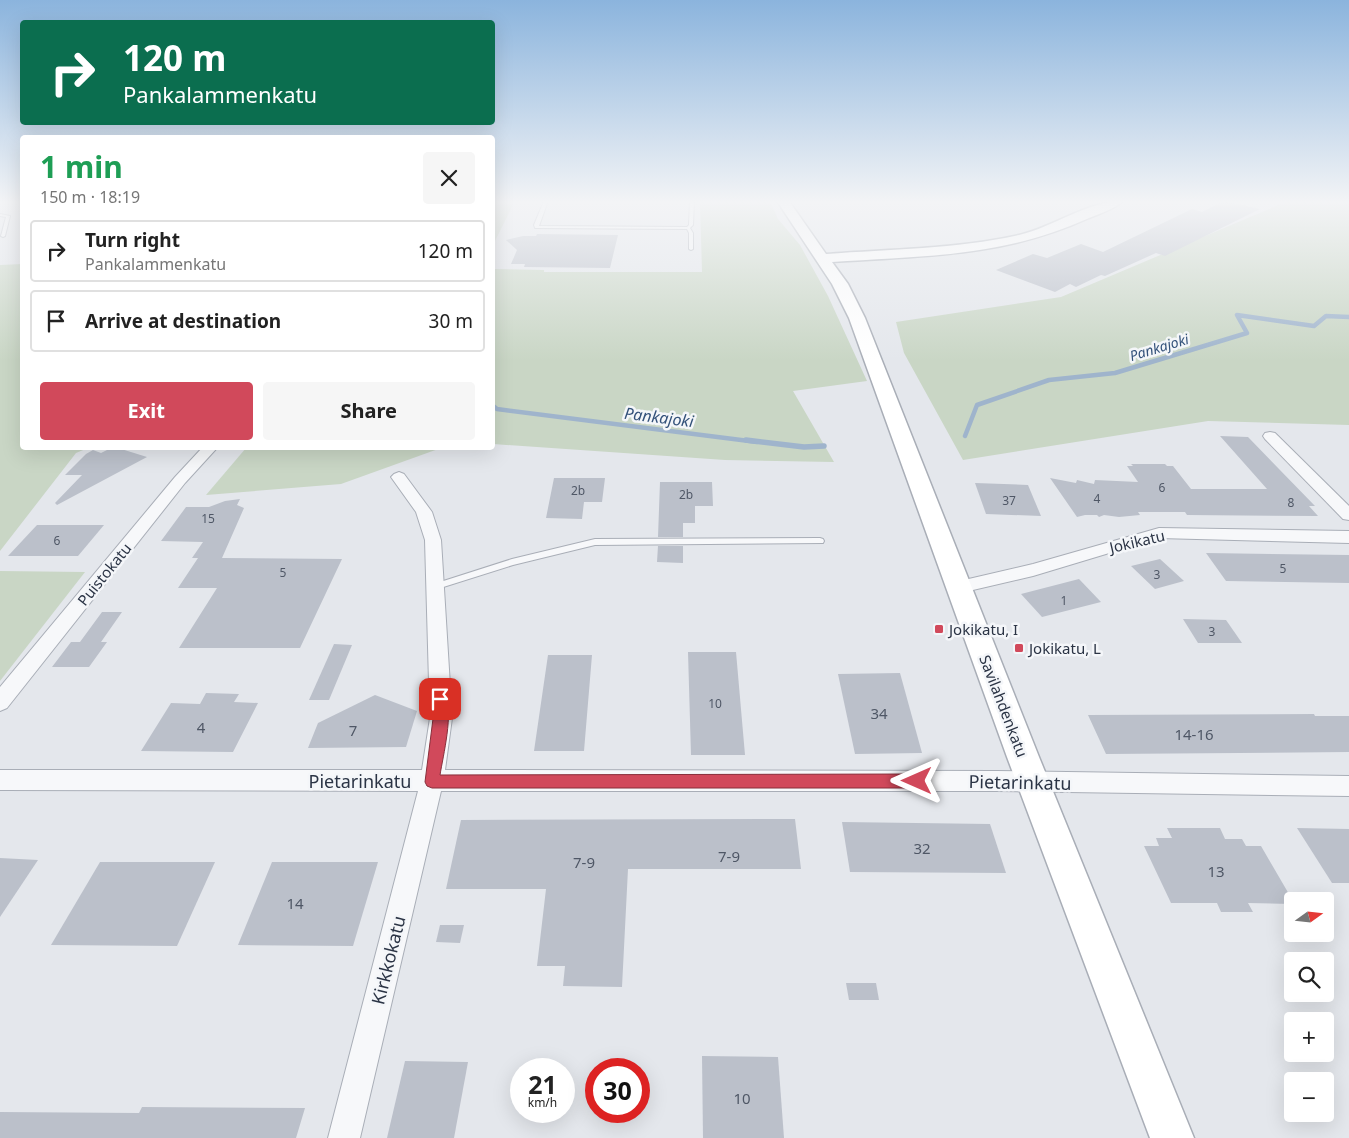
<!DOCTYPE html>
<meta charset="utf-8">
<style>
:root{--surface:#fff;--page:#f6f6f6;--text:#222;--muted:#767676;--line:#e0e0e0;--accent:#d1495b}
body{margin:0;font-family:"Noto Sans",sans-serif;background:var(--page);color:var(--text);height:100vh;display:flex;flex-direction:column;font-size:19px;white-space:nowrap}
*{box-sizing:border-box;margin:0}
p{font-size:16px;color:var(--muted)}
.icon{flex:none;width:28px;height:28px;fill:none;stroke:currentColor;stroke-width:2;stroke-linecap:round;stroke-linejoin:round}
.map{position:relative;flex:1;overflow:hidden}
.sheet{position:absolute;left:20px;top:135px;width:475px;height:315px;display:flex;flex-direction:column;background:var(--surface);border-radius:5px;box-shadow:0 5px 20px #0002}
.sheet>*{flex:none}
.banner{position:absolute;left:20px;top:20px;width:475px;height:105px;border-radius:5px;box-shadow:0 5px 20px #0002;background:#0b6e4f;color:#fff;overflow:hidden}
.needle{width:32px;rotate:75deg}
.fabs{position:absolute;left:1284px;top:892px;display:grid;gap:10px}
.fabs a{display:grid;place-items:center;width:50px;height:50px;border-radius:5px;background:var(--surface);box-shadow:0 5px 20px #0002;font-size:25px}
.speed{position:absolute;left:510px;top:1058px;display:flex;gap:10px;font-size:25px;font-weight:700;text-align:center}
.speed>*{display:grid;place-content:center;width:65px;height:65px;border-radius:50%;background:var(--surface);box-shadow:0 5px 20px #0002;line-height:1}
.speed small{font-size:12px;font-weight:400}
.speed .limit{border:8px solid #d22;background:#fff;color:#111}
.pin{position:absolute;display:grid;place-items:center;width:42px;height:42px;color:#fff;margin:-21px;border-radius:10px;box-shadow:0 2px 8px #0006}
.me{position:absolute;width:55px;margin:-28px;rotate:270deg;stroke-linejoin:round;filter:drop-shadow(0 0 4px #0008)}
.turn{display:flex;align-items:center;gap:18px;height:105px;padding:0 20px;font-size:22px}
.turn .icon{width:65px;height:65px;stroke-width:2.5}
.turn b{display:block;font-size:35px;line-height:42px}
.round{display:grid;place-items:center;flex:none;width:52px;height:52px;border-radius:5px;background:var(--page)}
.summary{display:flex;align-items:center;justify-content:space-between;height:85px;padding:0 20px}
h1{font-size:30px;font-weight:700;line-height:38px;color:#1e9e55}
.cta{display:flex;gap:10px;margin-top:auto;padding:10px 20px}
.cta a{flex:1;height:58px;border-radius:5px;background:var(--accent);color:#fff;font-size:20px;font-weight:700;line-height:58px;text-align:center}
.cta a+a{background:var(--page);color:var(--text)}
ul{padding:0;list-style:none}
li{display:flex;align-items:center;gap:15px;height:62px;margin:0 10px 8px;padding:0 10px;border:2px solid var(--line);border-radius:5px}
li div{flex:1}
li b{display:block;font-size:19px}
li em{font-style:normal}
.map>svg:first-child{display:block}
</style>
<div class="map">
<svg width="1349" height="1138" viewBox="0 0 1349 1138">
<rect width="100%" height="100%" fill="#e4e7ec"/>
<g fill="#c9d6c5">
<path d="M493,201H511L512,207L493,245Z"/>
<path d="M700,201H770L778,219L800,245L828,296L867,381L793,391L834,462L725,460L493,444V269L544,270V272H702Z"/>
<path d="M1288,201H1349V425L1208,421L963,460L904,353L896,322L1061,297Z"/>
<path d="M22,264V448H88L76,453L0,551V265Z"/>
<path d="M246,448H441L341,484L206,495Z"/>
<path d="M0,571L85,572L0,681Z"/>
</g>
<g fill="none" stroke-linecap="round" stroke-linejoin="round">
<g stroke="#9fb4cc" stroke-width="4.5">
<path d="M492,405L497,409L757,442"/>
<path d="M965,436L977,405L1049,380L1115,373L1247,333L1237,315L1314,326L1326,316L1349,317"/>
</g>
<path stroke="#9fb4cc" stroke-width="5.5" d="M746,440L804,447L824,446"/>
</g>
<g fill="#bbc0ca">
<path d="M1224,201L1260,209L1165,256L1156,253L1105,276L1101,275L1076,287L1070,284L1055,292L996,270L1033,254L1047,258L1081,244L1103,252L1192,209L1202,212Z"/>
<path d="M537,234L618,235L610,268L524,267L525,264H511L517,250L506,240L523,236H536Z"/>
<path d="M1220,436L1248,437L1315,506H1309L1318,516L1187,515L1185,512H1138L1140,515L1119,517L1104,515L1099,517L1097,515H1085L1077,517L1050,478L1076,483L1077,480L1094,484L1095,480L1138,482L1127,466H1133L1131,464H1165L1167,466H1173L1191,489H1267Z"/>
<path d="M111,448H118L147,457L57,505L55,503L82,475H65L86,454L93,450L101,453Z"/>
<path d="M554,478H605L602,502H584L582,519L546,518Z"/>
<path d="M660,482H712L713,506H695V523H683V537H658Z"/>
<path d="M975,483L1028,485L1041,516L986,514Z"/>
<path d="M240,499L237,505L244,508L222,558L342,559L300,648H179L217,588H178L198,558H192L203,542L161,541L186,507H209L225,501Z"/>
<path d="M37,525H104L78,556H8Z"/>
<path d="M658,546H683V563L657,562Z"/>
<path d="M1206,553L1349,555V583L1226,581Z"/>
<path d="M1160,559L1184,581L1155,589L1131,566Z"/>
<path d="M1079,579L1101,602L1042,617L1021,594Z"/>
<path d="M102,612H122L101,642H107L89,667H52L71,642H80Z"/>
<path d="M1183,619L1226,620L1242,643H1198Z"/>
<path d="M334,644L352,645L329,700H309Z"/>
<path d="M688,652H736L745,755H691Z"/>
<path d="M548,655H592L584,751H534Z"/>
<path d="M900,673L922,753L855,754L838,674Z"/>
<path d="M206,693L239,694L234,702L258,703L233,752L141,751L171,703L200,704Z"/>
<path d="M375,695L417,711L406,747L308,748L318,723Z"/>
<path d="M1314,714L1315,716H1349V752L1106,754L1088,715Z"/>
<path d="M795,819L801,869H628L622,987L563,986L565,966H537L546,889H446L461,820Z"/>
<path d="M842,822L990,824L1006,873L850,872Z"/>
<path d="M1167,828H1220L1225,839H1242L1246,846H1261L1293,901L1292,904L1248,903L1253,912H1221L1217,903H1171L1144,846H1159L1156,838H1172Z"/>
<path d="M1297,828L1349,829V883H1332Z"/>
<path d="M0,858L38,860L0,917Z"/>
<path d="M100,862H215L177,946L51,945Z"/>
<path d="M272,862H378L353,946L238,945Z"/>
<path d="M440,925H464L460,943L436,942Z"/>
<path d="M846,983H876L879,1000H849Z"/>
<path d="M702,1056L778,1057L784,1138H703Z"/>
<path d="M405,1061L468,1062L454,1138H387Z"/>
<path d="M142,1107L305,1108L296,1138H0V1112L139,1113Z"/>
</g>
<g fill="none" stroke-linecap="round" stroke-linejoin="round">
<defs>
<g id="lane">
<path d="M544,201H548L539,226L687,227L689,225L690,201H694L693,225L690,228L693,233V249L691,250L689,249V233L687,229L535,228L534,225Z"/>
<path d="M0,214L10,216L5,236L3,237L1,236L6,217L0,216Z"/>
<path d="M820,538L823,539L824,541L823,543L595,545L513,565L437,589L433,586L434,584L512,559L595,539Z"/>
</g>
<g id="street">
<path d="M1270,432L1275,433L1349,506V520L1343,519L1265,439L1263,436L1265,433Z"/>
<path d="M202,448H217L185,483L7,708L0,711V687L175,477Z"/>
<path d="M399,472L404,474L432,512L441,540L452,718L445,770L996,771L1349,776V796L996,791H441L360,1138H328L418,791L0,790V770H422L430,718L425,540L416,512L391,477L394,474Z"/>
<path d="M1159,528L1349,531V543L1159,538L1033,576L960,593L954,592L951,587L954,582L960,581L1033,564Z"/>
</g>
<path id="secondary" d="M777,201H789L826,254C891,249 956,249 1019,235C1054,227 1087,201 1123,201C1115,209 1099,214 1089,218C1004,257 923,256 832,262L848,284L865,318L1039,757L1194,1138H1150L1007,757L849,318L832,284Z"/>
</defs>
<use href="#lane" stroke="#a9aeb7" stroke-width="2"/>
<use href="#street" stroke="#a9aeb7" stroke-width="2"/>
<use href="#secondary" stroke="#a9aeb7" stroke-width="3"/>
<use href="#lane" fill="#f7f8fa" fill-rule="evenodd"/>
<use href="#street" fill="#f7f8fa" fill-rule="evenodd"/>
<use href="#secondary" fill="#fff" fill-rule="evenodd"/>
</g>
<linearGradient id="sky" x2="0" y2="1"><stop stop-color="#8bb4dd"/><stop offset="0.56" stop-color="#f3f4f6"/><stop offset="1" stop-color="#f3f4f6" stop-opacity="0"/></linearGradient>
<rect width="1349" height="361" fill="url(#sky)"/>
<path fill="#d1495b" stroke="#882f3b" d="M440,693L445,695C454,712 443,756 440,775L917,774L922,776L925,781L922,786L917,788H432L427,786L425,782L436,695Z"/>
<g fill="#d1495b" stroke="#f4f6f9" stroke-width="2">
<rect x="934" y="624" width="10" height="10" rx="2.5"/>
<rect x="1014" y="643" width="10" height="10" rx="2.5"/>
</g>
<g text-anchor="middle" dominant-baseline="central" stroke-width="5" stroke-linejoin="round" paint-order="stroke">
<g font-size="12" fill="#4f5766">
<text x="1162" y="487">6</text>
<text x="578" y="490">2b</text>
<text x="686" y="494">2b</text>
<text x="1097" y="498">4</text>
<text x="1009" y="500">37</text>
<text x="1291" y="502">8</text>
<text x="208" y="518">15</text>
<text x="57" y="540">6</text>
<text x="1283" y="568">5</text>
<text x="283" y="572">5</text>
<text x="1157" y="574">3</text>
<text x="1064" y="600">1</text>
<text x="1212" y="631">3</text>
<text x="715" y="703">10</text>
</g>
<g font-size="14" font-style="italic" fill="#34527a" stroke="#f4f6f9">
<text transform="translate(1159 347) rotate(-17)">Pankajoki</text>
</g>
<g font-size="15" fill="#2b3445" stroke="#f4f6f9">
<text transform="translate(1137 541) rotate(-13)">Jokikatu</text>
<text transform="translate(104 574) rotate(-51)">Puistokatu</text>
<text transform="translate(1004 706) rotate(69)">Savilahdenkatu</text>
</g>
<g font-size="15" fill="#2b3445" stroke="#f4f6f9" text-anchor="start">
<text x="949" y="629">Jokikatu, I</text>
<text x="1029" y="648">Jokikatu, L</text>
</g>
<g font-size="15" fill="#4f5766">
<text x="879" y="713">34</text>
<text x="201" y="727">4</text>
<text x="353" y="730">7</text>
<text x="1194" y="734">14-16</text>
<text x="922" y="848">32</text>
<text x="729" y="856">7-9</text>
<text x="584" y="862">7-9</text>
<text x="1216" y="871">13</text>
<text x="295" y="903">14</text>
<text x="742" y="1098">10</text>
</g>
<g font-size="16" font-style="italic" fill="#34527a" stroke="#f4f6f9">
<text transform="translate(659 417) rotate(7)">Pankajoki</text>
</g>
<g font-size="18" fill="#2b3445" stroke="#f4f6f9">
<text x="360" y="781">Pietarinkatu</text>
<text transform="translate(1020 782) rotate(1)">Pietarinkatu</text>
<text transform="translate(388 960) rotate(-76)">Kirkkokatu</text>
</g>
</g>
</svg>
<div class="fabs">
<a><svg class="needle" viewBox="-14 -14 28 28"><path d="M0-13l5 13h-10z" fill="#e53935"/><path d="M0 13l5-13h-10z" fill="#767676"/></svg></a>
<a><svg class="icon" aria-label="search" viewBox="0 0 24 24"><circle cx="10" cy="10" r="6"/><path d="M15 15l6 6"/></svg></a>
<a>+</a>
<a>−</a>
</div>
<div class="speed"><div>21<small>km/h</small></div><div class="limit">30</div></div>
<div class="pin" style="left:440px;top:699px;background:#d93025"><svg class="icon" aria-label="arrive" viewBox="0 0 24 24"><path d="M6 21V4h12l-3 4 3 4H6"/></svg></div>
<svg class="me" style="left:917px;top:781px" viewBox="-20 -20 40 40"><path d="M0-17L14 15 0 8-14 15z" fill="#d1495b" stroke="#fff" stroke-width="4"/></svg>
<div class="banner">
<div class="turn"><svg class="icon" aria-label="right" viewBox="0 0 24 24"><path d="M7 20v-9h11M14 6l5 5-5 5"/></svg><div><b>120 m</b>Pankalammenkatu</div></div>
</div>
<section class="sheet">
<div class="summary"><div><h1>1 min</h1><p>150 m · 18:19</p></div><a class="round"><svg class="icon" aria-label="close" viewBox="0 0 24 24"><path d="M6 6l12 12M18 6L6 18"/></svg></a></div>
<ul>
<li><svg class="icon" aria-label="right" viewBox="0 0 24 24"><path d="M7 20v-9h11M14 6l5 5-5 5"/></svg><div><b>Turn right</b><p>Pankalammenkatu</p></div><em>120 m</em></li>
<li><svg class="icon" aria-label="arrive" viewBox="0 0 24 24"><path d="M6 21V4h12l-3 4 3 4H6"/></svg><div><b>Arrive at destination</b></div><em>30 m</em></li>
</ul>
<div class="cta"><a>Exit</a><a>Share</a></div>
</section>
</div>
